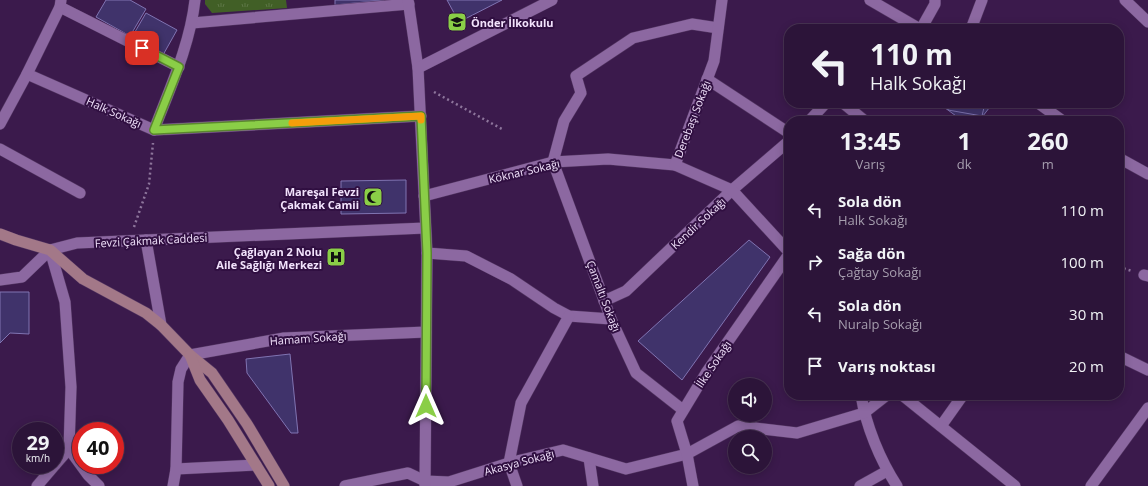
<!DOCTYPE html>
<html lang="tr">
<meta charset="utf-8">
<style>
:root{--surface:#2c1439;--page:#382144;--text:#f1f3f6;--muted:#a69eae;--line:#483353}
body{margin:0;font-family:"Open Sans",sans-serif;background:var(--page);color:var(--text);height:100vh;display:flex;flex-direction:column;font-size:15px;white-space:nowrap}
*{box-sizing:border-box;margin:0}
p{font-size:13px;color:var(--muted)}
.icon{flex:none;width:22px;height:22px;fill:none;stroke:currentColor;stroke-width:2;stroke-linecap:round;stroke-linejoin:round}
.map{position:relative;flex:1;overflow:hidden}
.panel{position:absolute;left:784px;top:116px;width:340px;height:284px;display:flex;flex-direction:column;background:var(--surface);border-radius:16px;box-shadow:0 2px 10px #0003,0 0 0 1px var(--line)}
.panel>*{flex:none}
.top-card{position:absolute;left:784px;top:24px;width:340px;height:84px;border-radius:16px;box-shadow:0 2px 10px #0003,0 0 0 1px var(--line);background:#2c1439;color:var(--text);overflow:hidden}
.controls{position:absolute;left:728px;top:378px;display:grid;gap:8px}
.controls a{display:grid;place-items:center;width:44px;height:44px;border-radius:50%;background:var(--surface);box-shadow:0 2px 10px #0003,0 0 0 1px var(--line);font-size:20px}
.speed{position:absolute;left:12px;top:422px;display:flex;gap:8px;font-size:20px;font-weight:700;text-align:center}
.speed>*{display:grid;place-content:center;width:52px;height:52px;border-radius:50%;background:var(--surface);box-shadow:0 2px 10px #0003,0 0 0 1px var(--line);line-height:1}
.speed small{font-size:10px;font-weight:400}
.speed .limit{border:6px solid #d22;background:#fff;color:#111}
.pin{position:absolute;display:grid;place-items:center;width:34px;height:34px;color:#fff;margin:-17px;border-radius:8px;box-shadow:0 2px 6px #0006}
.me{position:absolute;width:44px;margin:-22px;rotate:0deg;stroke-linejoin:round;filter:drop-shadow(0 0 3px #0008)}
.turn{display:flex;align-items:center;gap:14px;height:84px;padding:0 20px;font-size:18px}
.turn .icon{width:52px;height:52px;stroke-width:2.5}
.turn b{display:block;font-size:28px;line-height:34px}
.eta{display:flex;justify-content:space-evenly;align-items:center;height:68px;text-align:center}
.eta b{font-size:24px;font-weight:700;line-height:28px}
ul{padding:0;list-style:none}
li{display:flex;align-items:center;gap:12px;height:52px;padding:0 20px}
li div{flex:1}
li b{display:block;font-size:15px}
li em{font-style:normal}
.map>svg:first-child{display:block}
</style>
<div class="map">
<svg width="1148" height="486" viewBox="0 0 1148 486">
<defs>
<pattern id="grass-tufts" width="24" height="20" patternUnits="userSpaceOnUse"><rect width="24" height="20" fill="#415f26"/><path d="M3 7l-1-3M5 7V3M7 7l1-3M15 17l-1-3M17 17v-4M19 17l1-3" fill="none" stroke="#5d7646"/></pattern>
</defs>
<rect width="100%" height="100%" fill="#3b1a4c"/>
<path fill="url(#grass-tufts)" d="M205,0H286L287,8L212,13L205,4Z"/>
<g fill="#40336b" stroke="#8074b2">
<path d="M106,0H130L146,9L130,36L96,17Z"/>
<path d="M335,0H384L335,5Z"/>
<path d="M447,0H502L459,22Z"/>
<path d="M146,13L177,30L163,55L132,37Z"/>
<path d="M943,103H993L979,121H963L941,105Z"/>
<path d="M949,103H985L982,116L948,110Z"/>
<path d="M406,180V213L341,214V181Z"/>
<path d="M749,240L770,257L682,380L638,341Z"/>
<path d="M0,292H29V334L10,333L0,343Z"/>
<path d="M290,354L298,433H291L247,373L246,359Z"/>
</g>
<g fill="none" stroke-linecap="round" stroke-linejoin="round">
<defs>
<g id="minor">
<path d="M1125,0L1148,22"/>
<path d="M60,7L179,67"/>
<path d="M192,23L409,4"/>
<path d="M921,29L935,4V0"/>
<path d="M971,29L982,0"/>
<path d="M27,74L154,130L421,116"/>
<path d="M707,79L789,133"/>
<path d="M843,103L865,121"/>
<path d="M809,121L826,103"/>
<path d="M0,124L27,74L60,7L61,0"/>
<path d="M154,130C170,88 190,45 195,0"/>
<path d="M0,149L80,193"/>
<path d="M553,162L611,319L636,373L683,410"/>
<path d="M553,162L564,121L581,93L576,76L633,38L692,24L718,28"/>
<path d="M424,196L553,162L608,159L675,165"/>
<path d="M427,253L466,256L511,279L554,308L569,316L611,319"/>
<path d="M1144,275L1148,276"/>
<path d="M0,280L22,277L50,250L65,302L71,387L69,449L55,465"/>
<path d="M604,301L626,291L732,190L789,141"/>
<path d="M1119,356L1148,370"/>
<path d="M941,426L963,395"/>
<path d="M69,449L88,475L99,486"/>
<path d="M589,458L593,486"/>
<path d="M176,469L256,465"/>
<path d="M37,486L55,465"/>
<path d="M173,486L176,469L178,382L181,369L190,355L284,338L426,332"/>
<path d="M345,486L408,473L425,481L449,482L509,463L563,450L626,469L687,454L738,426L797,433L864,413"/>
<path d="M517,486L509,463L521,403L569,316"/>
<path d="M693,486L687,454L677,421L706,373L789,254"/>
<path d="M860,486L887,471"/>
<path d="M1091,486L1148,408"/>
</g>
<g id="tertiary">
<path d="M408,0L418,68L427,253L425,486"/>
<path d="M722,0L714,61L675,165L732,190L789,252"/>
<path d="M870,0L920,29"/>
<path d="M418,68L552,0"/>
<path d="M1038,103L1063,121"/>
<path d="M1119,158L1148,174"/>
<path d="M146,240L161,325"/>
<path d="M50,250L77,243L425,228"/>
<path d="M861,395C866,426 880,460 897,486"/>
<path d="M902,395L1015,486"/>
<path d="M864,413L887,395"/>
</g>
<g id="secondary">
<path d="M0,234L16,240L50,250L83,279L146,313L161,325L190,355L212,373L247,424L284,486"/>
<path d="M190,355L200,380L228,420L269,486"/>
</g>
</defs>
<use href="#minor" stroke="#533662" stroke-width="12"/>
<use href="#tertiary" stroke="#533662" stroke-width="12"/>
<use href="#secondary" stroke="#533662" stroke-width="12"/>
<g stroke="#8e769c" stroke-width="2.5" stroke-dasharray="2 3" stroke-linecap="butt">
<path d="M434,92L502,129"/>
<path d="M134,227L149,184L153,143"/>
<path d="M1119,267L1132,271"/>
</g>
<use href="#minor" stroke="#8c68a1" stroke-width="11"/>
<use href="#tertiary" stroke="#8c68a1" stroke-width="11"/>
<use href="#secondary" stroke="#a37888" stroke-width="11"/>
</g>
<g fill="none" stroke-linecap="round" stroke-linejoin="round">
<defs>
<path id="route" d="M142,48L179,67L154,130L421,116L427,253L426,406"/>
</defs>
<use href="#route" stroke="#5a862e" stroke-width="10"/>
<use href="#route" stroke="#8ace47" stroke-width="7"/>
<path stroke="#f59e0b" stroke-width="7" d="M292,123L421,116V120"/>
</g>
<defs>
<symbol id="school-square" viewBox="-11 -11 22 22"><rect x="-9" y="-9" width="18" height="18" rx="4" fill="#8ace47" stroke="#300f41"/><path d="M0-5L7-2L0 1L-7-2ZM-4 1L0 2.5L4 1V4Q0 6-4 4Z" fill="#111"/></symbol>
<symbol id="mosque-square" viewBox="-11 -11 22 22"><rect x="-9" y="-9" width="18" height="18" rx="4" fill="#8ace47" stroke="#300f41"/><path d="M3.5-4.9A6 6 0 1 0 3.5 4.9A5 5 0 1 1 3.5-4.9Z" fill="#111"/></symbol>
<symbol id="hospital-square" viewBox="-11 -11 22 22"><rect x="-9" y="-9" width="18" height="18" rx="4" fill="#8ace47" stroke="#300f41"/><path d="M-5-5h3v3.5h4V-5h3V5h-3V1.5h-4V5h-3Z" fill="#111"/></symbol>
</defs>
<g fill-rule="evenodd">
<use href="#school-square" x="446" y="11" width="22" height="22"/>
<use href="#mosque-square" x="362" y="186" width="22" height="22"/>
<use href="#hospital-square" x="325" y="246" width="22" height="22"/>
</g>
<g text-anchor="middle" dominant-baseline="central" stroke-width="4" stroke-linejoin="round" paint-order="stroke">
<g font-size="11" font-weight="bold" fill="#f2e3fc" stroke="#300f41" text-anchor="end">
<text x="471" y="22" text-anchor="start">Önder İlkokulu</text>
<text x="359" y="191">Mareşal Fevzi<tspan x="359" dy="13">Çakmak Camii</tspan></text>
<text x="322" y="251">Çağlayan 2 Nolu<tspan x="322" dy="13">Aile Sağlığı Merkezi</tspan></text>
</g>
<g font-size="11" fill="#f2e3fc" stroke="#300f41">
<text transform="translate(114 112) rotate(24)">Halk Sokağı</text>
<text transform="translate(692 119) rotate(-69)">Derebaşı Sokağı</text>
<text transform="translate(524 171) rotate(-13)">Köknar Sokağı</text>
<text transform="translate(698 223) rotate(-43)">Kendir Sokağı</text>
<text transform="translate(151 240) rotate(-3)">Fevzi Çakmak Caddesi</text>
<text transform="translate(604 296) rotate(69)">Çamaltı Sokağı</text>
<text transform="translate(308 338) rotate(-4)">Hamam Sokağı</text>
<text transform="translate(713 364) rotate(-56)">İlke Sokağı</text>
<text transform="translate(519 462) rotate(-15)">Akasya Sokağı</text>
</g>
</g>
</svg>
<div class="controls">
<a><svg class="icon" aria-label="sound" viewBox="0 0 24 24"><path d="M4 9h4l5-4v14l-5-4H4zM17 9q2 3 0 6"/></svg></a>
<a><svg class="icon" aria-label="search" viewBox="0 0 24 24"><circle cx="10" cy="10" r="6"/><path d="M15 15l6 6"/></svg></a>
</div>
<div class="speed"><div>29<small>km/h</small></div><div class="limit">40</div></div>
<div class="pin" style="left:142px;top:48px;background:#d93025"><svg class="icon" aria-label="arrive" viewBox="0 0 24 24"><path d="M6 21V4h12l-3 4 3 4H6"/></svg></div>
<svg class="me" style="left:426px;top:406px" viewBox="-20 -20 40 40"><path d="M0-17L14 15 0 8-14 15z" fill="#8ace47" stroke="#fff" stroke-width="4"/></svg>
<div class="top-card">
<div class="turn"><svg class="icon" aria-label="left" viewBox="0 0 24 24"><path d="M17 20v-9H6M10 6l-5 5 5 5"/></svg><div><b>110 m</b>Halk Sokağı</div></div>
</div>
<section class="panel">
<div class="eta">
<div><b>13:45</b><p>Varış</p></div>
<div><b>1</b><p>dk</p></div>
<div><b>260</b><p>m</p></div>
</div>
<ul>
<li><svg class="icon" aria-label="left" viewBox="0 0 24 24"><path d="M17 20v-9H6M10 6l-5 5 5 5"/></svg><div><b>Sola dön</b><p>Halk Sokağı</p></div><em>110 m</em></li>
<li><svg class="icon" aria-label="right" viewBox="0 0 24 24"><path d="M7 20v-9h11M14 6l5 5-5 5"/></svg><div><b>Sağa dön</b><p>Çağtay Sokağı</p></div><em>100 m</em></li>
<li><svg class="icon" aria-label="left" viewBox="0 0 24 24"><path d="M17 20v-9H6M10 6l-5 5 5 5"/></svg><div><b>Sola dön</b><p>Nuralp Sokağı</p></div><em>30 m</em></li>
<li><svg class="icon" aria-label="arrive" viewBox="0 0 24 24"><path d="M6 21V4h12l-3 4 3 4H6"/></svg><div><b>Varış noktası</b></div><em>20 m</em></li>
</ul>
</section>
</div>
